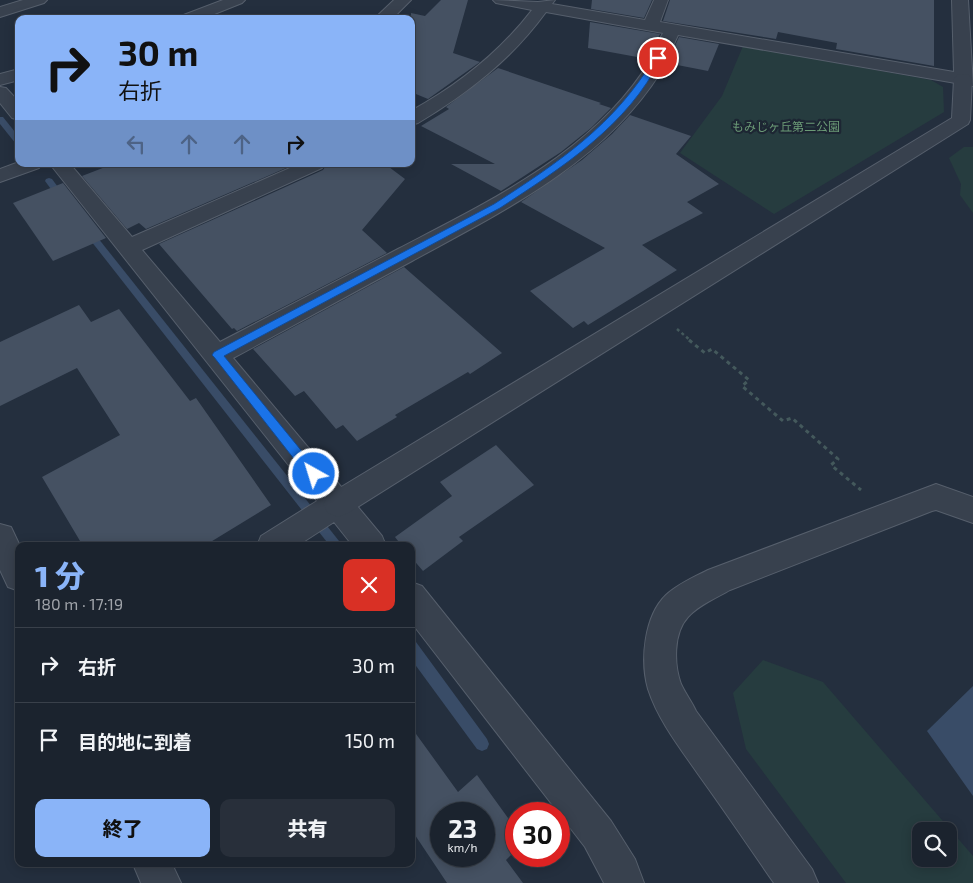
<!DOCTYPE html>
<html lang="ja">
<meta charset="utf-8">
<style>
:root{--surface:#1b232e;--page:#282f3a;--text:#f1f3f6;--muted:#a0a4aa;--line:#39404a;--accent:#8ab4f8}
body{margin:0;font-family:"Exo 2","Noto Sans JP",sans-serif;background:var(--page);color:var(--text);height:100vh;display:flex;flex-direction:column;font-size:19px;white-space:nowrap}
*{box-sizing:border-box;margin:0}
p{font-size:16px;color:var(--muted)}
.icon{flex:none;width:28px;height:28px;fill:none;stroke:currentColor;stroke-width:2;stroke-linecap:round;stroke-linejoin:round}
.map{position:relative;flex:1;overflow:hidden}
.details{position:absolute;left:15px;top:542px;width:400px;height:325px;display:flex;flex-direction:column;background:var(--surface);border-radius:10px;box-shadow:0 2px 12px #0003,0 0 0 1px var(--line)}
.details>*{flex:none}
.hud{position:absolute;left:15px;top:15px;width:400px;height:152px;border-radius:10px;box-shadow:0 2px 12px #0003,0 0 0 1px var(--line);background:#8ab4f8;color:#111;overflow:hidden}
.tools{position:absolute;left:912px;top:822px;display:grid;gap:10px}
.tools a{display:grid;place-items:center;width:45px;height:45px;border-radius:10px;background:var(--surface);box-shadow:0 2px 12px #0003,0 0 0 1px var(--line);font-size:25px}
.speed{position:absolute;left:430px;top:802px;display:flex;gap:10px;font-size:25px;font-weight:700;text-align:center}
.speed>*{display:grid;place-content:center;width:65px;height:65px;border-radius:50%;background:var(--surface);box-shadow:0 2px 12px #0003,0 0 0 1px var(--line);line-height:1}
.speed small{font-size:12px;font-weight:400}
.speed .limit{border:8px solid #d22;background:#fff;color:#111}
.pin{position:absolute;display:grid;place-items:center;width:42px;height:42px;color:#fff;margin:-21px;border:2px solid #fff;border-radius:50%;box-shadow:0 1px 5px #0007}
.me{position:absolute;width:55px;margin:-28px;rotate:321deg;stroke-linejoin:round;filter:drop-shadow(0 0 4px #0008)}
.turn{display:flex;align-items:center;gap:18px;height:105px;padding:0 20px;font-size:22px}
.turn .icon{width:65px;height:65px;stroke-width:2.5}
.turn b{display:block;font-size:35px;line-height:42px}
.lanes{display:flex;align-items:center;height:48px;padding:0 20px;background:#0003;justify-content:center;gap:25px;direction:ltr}
.lanes .off{opacity:.35}
.round{display:grid;place-items:center;flex:none;width:52px;height:52px;border-radius:10px;background:var(--page)}
.overview{display:flex;align-items:center;justify-content:space-between;height:85px;padding:0 20px}
h1{font-size:30px;font-weight:800;line-height:38px;color:var(--accent)}
.action{display:flex;gap:10px;margin-top:auto;padding:10px 20px}
.action a{flex:1;height:58px;border-radius:10px;background:var(--accent);color:#111;font-size:20px;font-weight:800;line-height:58px;text-align:center}
.action a+a{background:var(--page);color:var(--text)}
ul{padding:0;list-style:none}
li{display:flex;align-items:center;gap:15px;height:75px;padding:0 20px;border-top:1px solid var(--line)}
li div{flex:1}
li b{display:block;font-size:19px}
li em{font-style:normal}
.map>svg:first-child{display:block}
</style>
<div class="map">
<svg width="973" height="883" viewBox="0 0 973 883">
<rect width="100%" height="100%" fill="#242f3e"/>
<g fill="#263c3f" fill-rule="evenodd">
<path d="M743,46L931,80L943,87L944,112L774,214L680,153L722,96Z"/>
<path d="M964,147H973V213L960,195L961,184L949,158Z"/>
<path d="M763,660L823,682L973,856V883H846L746,749L733,693ZM921,831H949V859H921Z"/>
</g>
<path fill="#394c67" d="M973,686V796L927,731Z"/>
<g fill="none" stroke-linecap="round" stroke-linejoin="round">
<g fill="#394c67" fill-rule="evenodd">
<path d="M0,117H3L19,137V144H16L0,124Z"/>
<path d="M49,178L52,179L66,198L65,200H59L45,181L46,179Z"/>
<path d="M87,227L90,228L343,546H330L84,232V228Z"/>
<path d="M411,640L416,642L487,739L489,744L487,749L482,751L477,749L411,659Z"/>
</g>
</g>
<g fill="#455162" fill-rule="evenodd">
<path d="M441,0H468L453,53L480,62L428,99L411,92V13L425,16Z"/>
<path d="M592,0H652L644,18L591,9Z"/>
<path d="M670,0H934V66L836,49L837,43L778,32L776,39L663,21Z"/>
<path d="M590,22L660,34L648,59L588,48Z"/>
<path d="M679,37L719,44L708,71L667,63Z"/>
<path d="M498,68L601,103L599,104L611,108L591,128L561,152L501,191L451,164H495L421,126L449,109L446,107Z"/>
<path d="M630,115L691,136L676,154L719,184L687,202L703,213L642,245L677,270L588,325L584,321L573,328L530,291L605,248L521,202L582,160L612,134Z"/>
<path d="M113,164H295L146,229L139,223L127,229L82,176Z"/>
<path d="M327,164H385L405,179L362,230L387,253L237,331L234,328L232,329L159,244L323,170Z"/>
<path d="M63,183L106,238L53,261L13,203Z"/>
<path d="M404,267L502,353L470,374L468,372L395,415L397,417L357,441L343,425L336,429L304,391L295,396L253,349Z"/>
<path d="M79,305L91,322L119,309L190,401L196,398L271,505L204,546H83L42,477L120,435L77,368L0,406V342Z"/>
<path d="M496,445L534,485L459,537L463,541L423,571L411,557V546H402L395,537L452,496L440,482Z"/>
<path d="M411,727L458,792L477,775L516,829V850L506,860L523,883H447L411,829ZM441,814H484V856H441Z"/>
</g>
<g fill="none" stroke-linecap="round" stroke-linejoin="round">
<defs>
<g id="minor">
<path d="M23,0H47L44,3L0,17V7Z"/>
<path d="M223,0H245L242,3L202,19H179L181,16Z"/>
<path d="M493,0L538,2L555,0L552,4L645,20L654,0H668L660,22L954,72L952,0H968L973,86L678,35C672,48 667,61 660,73C604,162 502,212 412,261C352,293 293,326 233,358L348,495L382,536L386,546H353L334,522L297,546H257L261,536L317,501L50,164H70L132,237L299,164H325L322,168L142,250L220,342C279,311 339,280 398,249C486,203 584,157 642,73C650,61 656,46 663,33L546,12C511,60 468,93 418,123L411,125V111C458,85 499,53 532,10L496,3Z"/>
<path d="M19,69V80L0,85V74Z"/>
<path d="M0,87L6,88L19,102V120L12,118L0,103Z"/>
<path d="M936,484L973,497V523L936,510L932,511L730,590C716,598 699,605 688,617C673,633 674,665 681,684C685,693 692,702 696,711L812,869L818,883H774C749,847 724,810 698,774C680,748 658,720 648,689C640,661 644,616 666,595C678,584 694,577 708,570Z"/>
<path d="M0,524L11,527L20,546L19,591L8,587L0,570Z"/>
<path d="M411,582L422,586L611,821L635,859L644,883H604L585,847L411,622Z"/>
<path d="M133,864H172L181,883H141Z"/>
</g>
<g id="tertiary">
<path d="M394,0H411L392,19H374Z"/>
<path d="M963,74L969,75L972,79L970,120L968,124L348,513L338,517L328,513L323,504L328,495L952,118L954,79L957,75Z"/>
<path d="M19,162V164H42L39,168L0,182V169Z"/>
</g>
</defs>
<use href="#minor" stroke="#565f6c" stroke-width="2"/>
<use href="#tertiary" stroke="#565f6c" stroke-width="2"/>
<path stroke="#44595c" stroke-width="2.5" stroke-dasharray="3 3" stroke-linecap="butt" d="M677,329L691,341"/>
<path stroke="#44595c" stroke-width="3" stroke-dasharray="4 4" stroke-linecap="butt" d="M689,340L705,353L712,349L749,380L742,386L783,421L792,418L838,459L831,465L861,490"/>
<use href="#minor" fill="#38414e" fill-rule="evenodd"/>
<use href="#tertiary" fill="#38414e" fill-rule="evenodd"/>
</g>
<path fill="#1a73e8" stroke="#114b97" d="M655,57L661,58C628,126 561,168 500,208L224,356L318,471L319,474L318,478H309L214,357L212,355L214,352L494,204C559,162 615,125 655,57Z"/>
<g text-anchor="middle" dominant-baseline="central" stroke-width="4.5" stroke-linejoin="round" paint-order="stroke">
<g font-size="12" fill="#6b9a76" stroke="#1d2633">
<text x="786" y="126">もみじヶ丘第二公園</text>
</g>
</g>
</svg>
<div class="tools">
<a><svg class="icon" aria-label="search" viewBox="0 0 24 24"><circle cx="10" cy="10" r="6"/><path d="M15 15l6 6"/></svg></a>
</div>
<div class="speed"><div>23<small>km/h</small></div><div class="limit">30</div></div>
<div class="pin" style="left:658px;top:58px;background:#d93025"><svg class="icon" aria-label="arrive" viewBox="0 0 24 24"><path d="M6 21V4h12l-3 4 3 4H6"/></svg></div>
<svg class="me" style="left:314px;top:474px" viewBox="-20 -20 40 40"><circle r="17" fill="#1a73e8" stroke="#fff" stroke-width="3"/><path d="M0-11L8 9 0 5-8 9z" fill="#fff"/></svg>
<div class="hud">
<div class="turn"><svg class="icon" aria-label="right" viewBox="0 0 24 24"><path d="M7 20v-9h11M14 6l5 5-5 5"/></svg><div><b>30 m</b>右折</div></div>
<div class="lanes"><svg class="icon off" aria-label="left" viewBox="0 0 24 24"><path d="M17 20v-9H6M10 6l-5 5 5 5"/></svg><svg class="icon off" aria-label="ahead" viewBox="0 0 24 24"><path d="M12 20V5M6 11l6-6 6 6"/></svg><svg class="icon off" aria-label="ahead" viewBox="0 0 24 24"><path d="M12 20V5M6 11l6-6 6 6"/></svg><svg class="icon" aria-label="right" viewBox="0 0 24 24"><path d="M7 20v-9h11M14 6l5 5-5 5"/></svg></div>
</div>
<section class="details">
<div class="overview"><div><h1>1 分</h1><p>180 m · 17:19</p></div><a class="round" style="background:#d93025;color:#fff"><svg class="icon" aria-label="close" viewBox="0 0 24 24"><path d="M6 6l12 12M18 6L6 18"/></svg></a></div>
<ul>
<li><svg class="icon" aria-label="right" viewBox="0 0 24 24"><path d="M7 20v-9h11M14 6l5 5-5 5"/></svg><div><b>右折</b></div><em>30 m</em></li>
<li><svg class="icon" aria-label="arrive" viewBox="0 0 24 24"><path d="M6 21V4h12l-3 4 3 4H6"/></svg><div><b>目的地に到着</b></div><em>150 m</em></li>
</ul>
<div class="action"><a>終了</a><a>共有</a></div>
</section>
</div>
